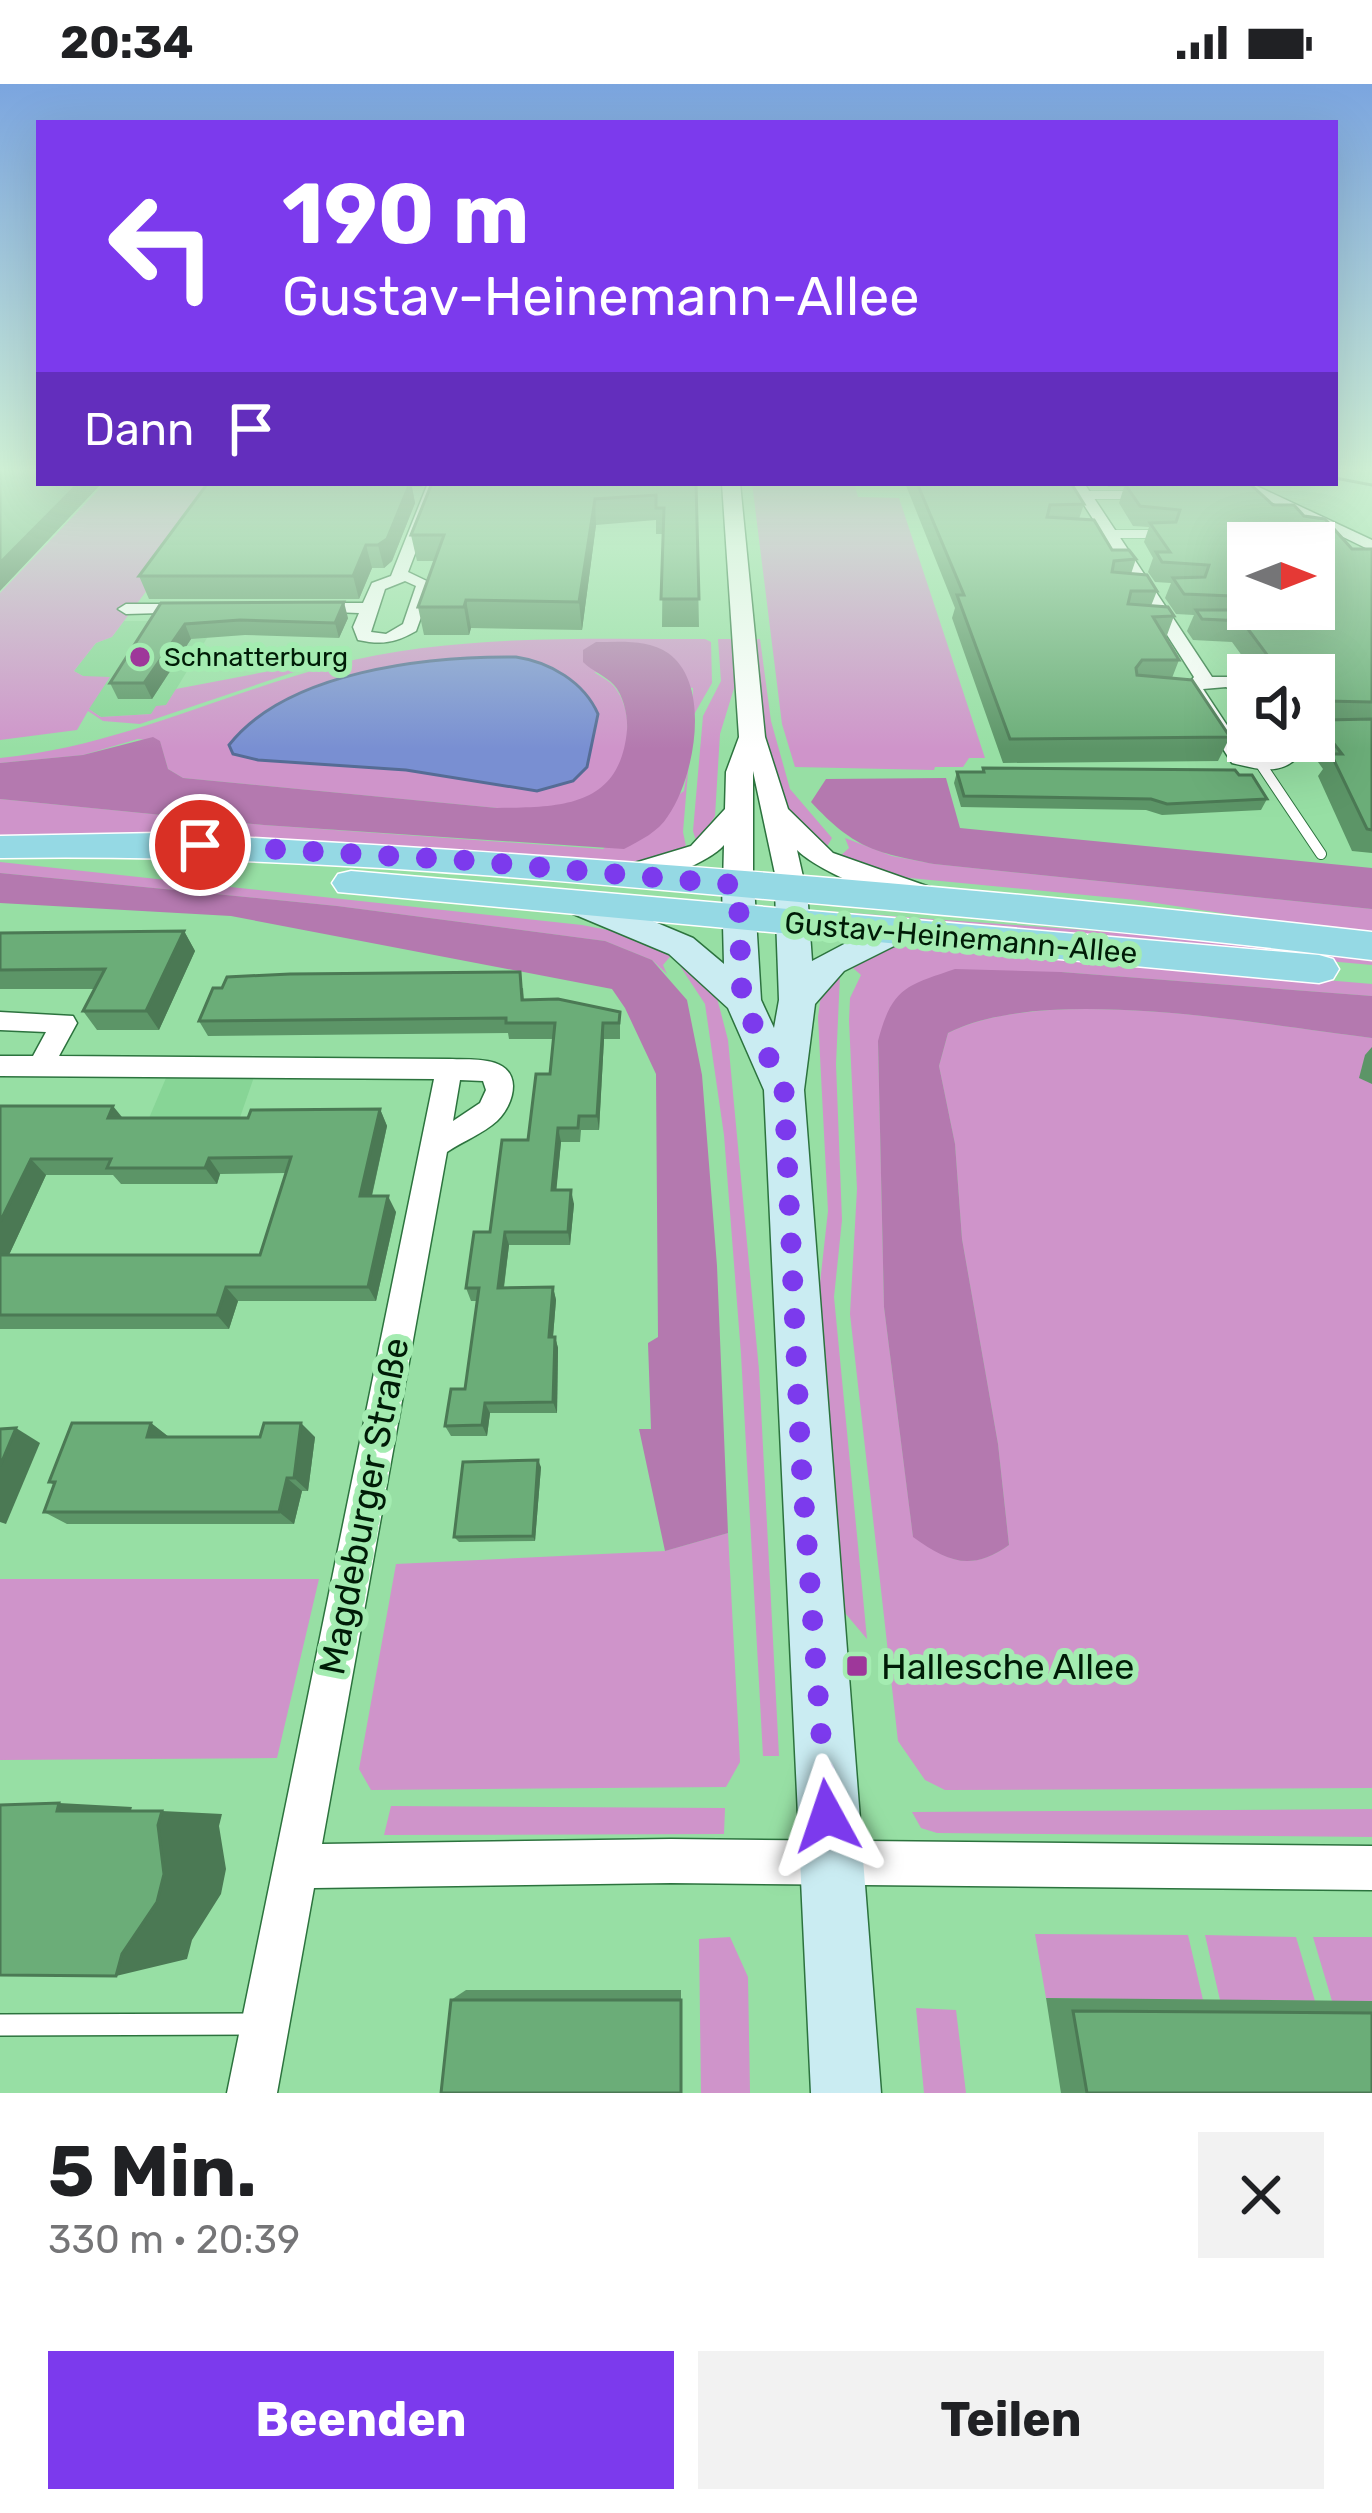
<!DOCTYPE html>
<html lang="de">
<meta charset="utf-8">
<style>
:root{--surface:#fff;--page:#f2f2f2;--text:#202124;--muted:#757577;--accent:#7c3aed}
body{margin:0;font-family:Rubik,sans-serif;background:var(--page);color:var(--text);height:100vh;display:flex;flex-direction:column;font-size:45px;white-space:nowrap}
*{box-sizing:border-box;margin:0}
p{font-size:39px;color:var(--muted)}
.icon{flex:none;width:66px;height:66px;fill:none;stroke:currentColor;stroke-width:2;stroke-linecap:round;stroke-linejoin:round}
.map{position:relative;height:2009px;overflow:hidden}
.drawer{display:flex;flex-direction:column;background:var(--surface);flex:1}
.drawer>*{flex:none}
.top-card{position:absolute;left:36px;top:36px;width:1302px;height:366px;border-radius:0px;box-shadow:0 12px 48px #0002;background:#7c3aed;color:#fff;overflow:hidden}
.needle{width:78px;rotate:90deg}
.fabs{position:absolute;left:1227px;top:438px;display:grid;gap:24px}
.fabs a{display:grid;place-items:center;width:108px;height:108px;border-radius:0px;background:var(--surface);box-shadow:0 12px 48px #0002;font-size:60px}
.pin{position:absolute;display:grid;place-items:center;width:102px;height:102px;color:#fff;margin:-51px;border:6px solid #fff;border-radius:50%;box-shadow:0 3px 12px #0007}
.me{position:absolute;width:132px;margin:-66px;rotate:355deg;stroke-linejoin:round;filter:drop-shadow(0 0 9px #0008)}
.turn{display:flex;align-items:center;gap:42px;height:252px;padding:0 48px;font-size:54px}
.turn .icon{width:156px;height:156px;stroke-width:2.5}
.turn b{display:block;font-size:84px;line-height:102px}
.then{display:flex;align-items:center;height:114px;padding:0 48px;background:#0003;gap:24px;font-size:45px}
.round{display:grid;place-items:center;flex:none;width:126px;height:126px;border-radius:0px;background:var(--page)}
.headline{display:flex;align-items:center;justify-content:space-between;height:204px;padding:0 48px}
h1{font-size:72px;font-weight:700;line-height:90px}
.action{display:flex;gap:24px;margin-top:auto;padding:24px 48px}
.action a{flex:1;height:138px;border-radius:0px;background:var(--accent);color:#fff;font-size:48px;font-weight:700;line-height:138px;text-align:center}
.action a+a{background:var(--page);color:var(--text)}
.status{display:flex;justify-content:space-between;align-items:center;height:84px;padding:0 60px;background:var(--surface);direction:ltr}
.status svg{height:33px;fill:currentColor}
.map>svg:first-child{display:block}
</style>
<div class="status"><b>20:34</b><svg viewBox="0 0 49 12"><path d="M0 12V9h3v3zM5 12V6h3v6zM10 12V3h3v9zM15 12V0h3v12zM26 1h20v11H26zM47 4h2v5h-2z"/></svg></div>
<div class="map">
<svg width="1372" height="2009" viewBox="0 0 1372 2009">
<rect width="100%" height="100%" fill="#97dfa4"/>
<g fill="#87d596">
<path d="M124,537H161L210,549L166,622L151,630L101,633L89,625L83,592L74,587L96,559L112,553Z"/>
<path d="M254,993L217,1100H121L166,994Z"/>
</g>
<g fill="#cf94ca">
<path d="M105,399H227L112,553L96,559L74,587L83,592L110,593L89,625L101,633L151,630L156,622L166,621L176,605L333,575L140,640L103,637L88,627L77,646L0,656V509Z"/>
<path d="M752,399H854L858,413L899,414L985,674H969L963,683H935L934,686L795,683L782,640Z"/>
<path d="M705,555L711,558L712,599L692,634L693,604L594,588C601,593 612,598 616,605C639,637 626,694 591,713C563,727 527,724 497,724L183,694L168,685L160,658L138,655L83,671L0,679V674C120,662 218,611 333,581C453,550 581,555 705,555Z"/>
<path d="M718,555H735V601L720,650L715,732L697,760L693,747L703,632L721,597Z"/>
<path d="M750,555H760L771,637L790,705L832,754L825,766C816,758 804,750 797,740C769,703 758,603 750,555Z"/>
<path d="M689,676L683,748L687,767L655,778L617,779L316,757L0,751V715L264,741L603,765L684,707Z"/>
<path d="M845,754L892,772L934,780L1372,825V852L1136,816L889,792L838,774L849,764Z"/>
<path d="M0,778L582,841L623,849L674,868L663,881L667,890L652,876L605,857L337,822L0,789Z"/>
<path d="M825,827C1008,841 1190,852 1372,872V881L825,831Z"/>
<path d="M930,862L1372,900V912L1061,888L878,957L884,1223L913,1452C949,1478 970,1488 1009,1461L998,1360L962,1155L955,1060L939,982L948,949C1047,899 1261,941 1372,954V1704L945,1706L925,1696L898,1657L850,1230L857,1105L849,937L850,914L861,891L846,878L888,863Z"/>
<path d="M686,875L717,914L728,956L759,1286L779,1672H763L741,1270L724,1051L705,920L680,882Z"/>
<path d="M840,891L836,980L842,1136L834,1213L867,1555L845,1529L818,1217L828,1127L818,933L821,911Z"/>
<path d="M728,1449L740,1678L726,1703L371,1706L359,1685L396,1480L665,1467Z"/>
<path d="M0,1495H319L277,1674L0,1676Z"/>
<path d="M391,1722L725,1724L724,1750L384,1751Z"/>
<path d="M1372,1725V1753L937,1749L921,1744L912,1728Z"/>
<path d="M1035,1850L1188,1851L1203,1916L1046,1914Z"/>
<path d="M1205,1851L1296,1853L1315,1917L1220,1916Z"/>
<path d="M730,1853L748,1893L750,2009H701L699,1855Z"/>
<path d="M1313,1853H1372V1918L1332,1917Z"/>
<path d="M916,1924L956,1926L966,2009H924Z"/>
</g>
<g fill="#b479af">
<path d="M596,558C620,558 648,555 668,569C712,600 695,693 668,732C658,748 641,756 624,765L264,741L0,715V679L83,671L153,653L160,657L168,685L183,694L497,724C560,723 620,724 627,646C628,633 624,612 614,601C606,592 592,587 583,578V566Z"/>
<path d="M946,694L960,744L1372,784V825L934,780C873,768 854,764 811,718L826,695Z"/>
<path d="M0,789L337,822L605,857L652,876L687,916L702,991L717,1182L728,1449L665,1467L639,1345H651L648,1259L658,1253L656,990L625,924L612,905L231,832L0,819Z"/>
<path d="M955,885L1061,888L1372,912V954C1262,941 1045,899 948,949L939,982L955,1060L962,1155L998,1360L1009,1461C971,1488 948,1478 913,1453L884,1223L878,957C892,904 905,902 955,885Z"/>
</g>
<path fill="#798fd2" stroke="#556c95" stroke-width="3" d="M516,573C550,578 584,598 598,630L587,683L573,697L537,707L406,686L258,676L233,670L229,661C287,587 427,572 516,573Z"/>
<g fill="none" stroke-linecap="round" stroke-linejoin="round">
<defs>
<g id="service-far2">
<path d="M1084,411H1139"/>
<path d="M1099,450H1161"/>
</g>
<path id="service-far1" d="M1262,682L1321,770"/>
<path id="service" d="M0,1941L259,1940"/>
<g id="minor">
<path d="M428,399H442L408,488L433,500L416,547C395,559 382,561 358,556L353,543L359,529L307,527V521L313,519H363L372,499L391,492ZM405,497L416,502L403,540L386,550L371,548L385,505Z"/>
<path d="M1070,399H1084L1212,593H1230L1248,601V614L1226,603L1203,605L1246,670L1273,674L1277,671L1270,657H1290L1298,673C1279,692 1257,685 1232,679L1185,605L1194,593Z"/>
<path d="M1232,399H1250L1372,456V467Z"/>
<path d="M191,520L197,522V528L126,530L118,525L126,520Z"/>
<path d="M0,928L73,932L77,939L59,972L449,975C471,976 512,971 513,1002C513,1015 506,1028 497,1037C483,1050 463,1057 447,1068L322,1760L671,1755L1372,1762V1806L671,1799L314,1804L277,2009H227L434,995L0,992V972H33L46,948L0,946ZM460,996L483,997L486,1006L480,1019L453,1037Z"/>
</g>
<path id="tertiary" d="M722,399H740L765,653L788,725L833,769L938,806L942,813L938,820C910,828 817,787 797,766L806,806L802,813H780L753,687V801L749,808L738,811L723,801L724,761C708,780 643,805 618,798L614,791L618,784L691,762L725,725L726,688L739,653Z"/>
<path id="secondary" d="M738,790L749,793L754,801L761,916L774,944L779,916L775,806L779,798H803L807,806L812,877L882,840H906L911,848L906,856L844,887L815,920L804,1006L881,2009H811L764,1006L728,924L669,870L571,829L566,821L571,813H595L693,854L724,880L722,801L727,793Z"/>
<g id="primary">
<path d="M159,749C564,770 969,801 1372,848V876C1155,849 937,830 719,811C479,789 241,770 0,774V752Z"/>
<path d="M351,787L1319,871L1333,875L1339,885L1333,895L1319,899L338,808L332,799L338,790Z"/>
</g>
</defs>
<use href="#service-far2" stroke="#2c733e" stroke-width="9"/>
<use href="#service-far1" stroke="#2c733e" stroke-width="12"/>
<use href="#service" stroke="#2c733e" stroke-width="24"/>
<use href="#minor" stroke="#2c733e" stroke-width="3"/>
<use href="#tertiary" stroke="#2c733e" stroke-width="3"/>
<use href="#secondary" stroke="#2c733e" stroke-width="3"/>
<use href="#primary" stroke="#fff" stroke-width="3"/>
<use href="#service-far2" stroke="#fff" stroke-width="8"/>
<use href="#service-far1" stroke="#fff" stroke-width="10"/>
<use href="#service" stroke="#fff" stroke-width="21"/>
<use href="#minor" fill="#fff" fill-rule="evenodd"/>
<use href="#tertiary" fill="#fff" fill-rule="evenodd"/>
<use href="#secondary" fill="#caecf2" fill-rule="evenodd"/>
<use href="#primary" fill="#95d9e4" fill-rule="evenodd"/>
<path stroke="#1a3e22" stroke-width="3" d="M1335,394L1372,401"/>
</g>
<g fill="#5c9567" fill-rule="evenodd">
<path d="M208,399H424L422,403H412L415,419L392,477L384,484H372L359,515H149L139,492Z"/>
<path d="M432,399H696L699,543H662L663,450H656V436L596,441L582,546L471,544L469,551H424L418,523L434,477H417L411,451Z"/>
<path d="M905,399H1071L1084,420L1079,435L1112,466L1136,475L1131,490L1157,507L1151,522L1174,532L1166,554L1179,576L1172,594L1230,653L1218,677L1003,679L952,534L955,524Z"/>
<path d="M1106,399H1205L1204,401L1273,421L1304,432L1352,465H1372V769L1352,767L1318,692L1323,685L1303,657H1314V591H1256L1232,558L1193,556L1187,547L1194,531L1176,530L1165,514L1171,499L1155,498L1148,488L1153,474L1144,458L1149,443L1133,442L1119,419L1124,403H1108Z"/>
<path d="M161,519L348,534L339,554L245,551L191,555L152,615H118L110,599Z"/>
<path d="M983,684L1239,691L1267,715L1261,726L1162,731L1146,726L961,723L954,699L957,688H982Z"/>
<path d="M184,847L195,867L159,946H97L83,927L95,905H0V849Z"/>
<path d="M523,904L524,916L620,928V955H604L599,1046H581L580,1058H561L556,1106L574,1120L570,1161H509L504,1204L553,1203L556,1216L553,1253H555L558,1264L557,1329H490L487,1352H451L445,1342L465,1305L478,1217H471L466,1204L528,1056L550,990L554,955H509L508,949L208,952L199,937Z"/>
<path d="M1372,963V1000L1359,994L1365,971Z"/>
<path d="M0,1022L123,1034H248L380,1025L387,1042L372,1112L396,1128L376,1217H238L229,1245H0ZM286,1089L260,1171H9L46,1091H113L121,1100H217L220,1090Z"/>
<path d="M151,1339L169,1353H315L308,1407H302L294,1440H67L44,1428L54,1401L49,1398Z"/>
<path d="M541,1383L535,1457L459,1458L454,1453Z"/>
<path d="M466,1906H681V2009L451,1916Z"/>
<path d="M1046,1914L1372,1917V2009H1061Z"/>
</g>
<g fill="#4b7954">
<path d="M79,399H102L0,507V479Z"/>
<path d="M411,399L415,419L392,477L384,484L378,461Z"/>
<path d="M595,415L596,441L582,546L579,518Z"/>
<path d="M366,461L372,484L359,515L353,492Z"/>
<path d="M466,516L471,544L469,551L464,523Z"/>
<path d="M344,518L348,534L339,554L335,539Z"/>
<path d="M185,540L191,555L152,615L144,599Z"/>
<path d="M184,847L195,867L159,946L146,927Z"/>
<path d="M603,939L604,955L599,1046L597,1032Z"/>
<path d="M113,1022L126,1038L108,1034Z"/>
<path d="M380,1025L387,1042L368,1128L360,1112Z"/>
<path d="M558,1044L561,1058L555,1120L552,1106Z"/>
<path d="M209,1074L220,1090L217,1100L205,1084Z"/>
<path d="M31,1075L46,1091L2,1186L0,1184V1138Z"/>
<path d="M571,1106L574,1120L570,1161L568,1148Z"/>
<path d="M388,1112L396,1128L376,1217L368,1203Z"/>
<path d="M505,1148L509,1161L502,1216L498,1204Z"/>
<path d="M226,1203L238,1217L229,1245L217,1231Z"/>
<path d="M553,1203L556,1216L552,1264L549,1253Z"/>
<path d="M555,1253L558,1264L557,1329L553,1318Z"/>
<path d="M485,1319L490,1329L487,1352L482,1341Z"/>
<path d="M151,1339L170,1354L147,1353Z"/>
<path d="M301,1339L315,1353L308,1407L294,1394Z"/>
<path d="M16,1344L40,1359L6,1440L0,1438V1382Z"/>
<path d="M538,1376L541,1383L535,1457L533,1452Z"/>
<path d="M287,1394L302,1407L294,1440L279,1428Z"/>
<path d="M59,1719L132,1723L130,1730L57,1727Z"/>
<path d="M162,1727L222,1730L219,1742L226,1785L221,1810L192,1856L187,1875L116,1892Z"/>
</g>
<g fill="#6bad78" stroke="#4b7954" stroke-width="3" fill-rule="evenodd">
<path d="M0,384H39V399H79L0,479Z"/>
<path d="M208,399H410L387,455L378,461H366L353,492H139Z"/>
<path d="M432,399H696L699,515H661L664,424H656V411L595,415L579,518L466,516L464,523H418L444,451H411Z"/>
<path d="M917,399H1071L1084,420L1050,421L1047,433L1094,436L1112,466H1129L1136,475L1114,477L1112,488L1147,491L1157,507H1131L1128,520L1168,523L1174,532L1153,533L1179,576H1142L1136,584L1137,591L1192,596L1230,653L1010,655L957,511H964Z"/>
<path d="M1125,400L1251,401L1273,421H1294L1304,432L1325,435L1352,465H1372V618L1325,617L1316,628L1325,636L1372,635V746L1367,745L1331,670H1342L1314,634V591H1282L1242,537L1202,535L1196,526H1230L1235,520L1232,512L1184,510L1173,494L1205,493L1209,481L1162,478L1156,468H1170L1150,439L1176,438L1180,426L1140,422ZM1248,459H1314V525H1248Z"/>
<path d="M344,518L335,539L240,536L185,540L144,599H110L161,519Z"/>
<path d="M983,684L1235,686L1239,691H1252L1267,715L1167,720L1151,715L964,712L957,688H984Z"/>
<path d="M184,847L146,927H83L105,885L0,886V849Z"/>
<path d="M520,888L522,916L558,915L620,928L619,939H603L597,1032H579L578,1044H558L552,1106H571L568,1148H505L498,1204L553,1203L549,1253H555L553,1318L485,1319L482,1341L445,1342L451,1305H465L479,1204H466L474,1148H490L502,1056H528L536,990H550L555,939H506V934L199,937L213,904H222L227,893L290,890Z"/>
<path d="M0,1022H113L108,1034H248L251,1026L380,1025L360,1112H388L368,1203H226L217,1231H0V1171H260L291,1073L209,1074L205,1084H107L111,1075H31L0,1138Z"/>
<path d="M72,1339H151L147,1353H260L264,1339H301L294,1394H287L279,1428H44L55,1398H49Z"/>
<path d="M16,1344L0,1382V1345Z"/>
<path d="M538,1376L533,1452L454,1453L463,1378Z"/>
<path d="M59,1719L57,1727H162L158,1741L164,1790L157,1818L122,1870L116,1892L0,1891V1721Z"/>
<path d="M451,1916H681V2009H441Z"/>
<path d="M1073,1927L1372,1929V2009H1087Z"/>
</g>
<linearGradient id="sky" x2="0" y2="1"><stop stop-color="#7ba5df"/><stop offset="0.58" stop-color="#d0f1d6"/><stop offset="1" stop-color="#d0f1d6" stop-opacity="0"/></linearGradient>
<rect width="1372" height="665" fill="url(#sky)"/>
<g fill="none" stroke-linecap="round" stroke-linejoin="round">
<path stroke="#7c3aed" stroke-width="21" stroke-dasharray="0 37.8" d="M200,761L460,776L738,801L742,916L784,1006L801,1378L827,1732"/>
</g>
<g fill="#9e379a" stroke="#a4ecb1" stroke-width="4.5">
<circle cx="140" cy="573" r="12"/>
<rect x="845" y="1570" width="24" height="24" rx="6"/>
</g>
<g text-anchor="middle" dominant-baseline="central" stroke-width="12" stroke-linejoin="round" paint-order="stroke">
<g font-size="27" fill="#001c07" stroke="#a4ecb1" text-anchor="start">
<text x="164" y="573">Schnatterburg</text>
</g>
<g font-size="30" fill="#001c07" stroke="#a4ecb1">
<text transform="translate(961 854) rotate(5)">Gustav-Heinemann-Allee</text>
</g>
<g font-size="36" fill="#001c07" stroke="#a4ecb1">
<text transform="translate(364 1422) rotate(-79)">Magdeburger Straße</text>
</g>
<g font-size="36" fill="#001c07" stroke="#a4ecb1" text-anchor="start">
<text x="881" y="1582">Hallesche Allee</text>
</g>
</g>
</svg>
<div class="fabs">
<a><svg class="needle" viewBox="-14 -14 28 28"><path d="M0-13l5 13h-10z" fill="#e53935"/><path d="M0 13l5-13h-10z" fill="#757577"/></svg></a>
<a><svg class="icon" aria-label="sound" viewBox="0 0 24 24"><path d="M4 9h4l5-4v14l-5-4H4zM17 9q2 3 0 6"/></svg></a>
</div>
<div class="pin" style="left:200px;top:761px;background:#d93025"><svg class="icon" aria-label="arrive" viewBox="0 0 24 24"><path d="M6 21V4h12l-3 4 3 4H6"/></svg></div>
<svg class="me" style="left:827px;top:1732px" viewBox="-20 -20 40 40"><path d="M0-17L14 15 0 8-14 15z" fill="#7c3aed" stroke="#fff" stroke-width="4"/></svg>
<div class="top-card">
<div class="turn"><svg class="icon" aria-label="left" viewBox="0 0 24 24"><path d="M17 20v-9H6M10 6l-5 5 5 5"/></svg><div><b>190 m</b>Gustav-Heinemann-Allee</div></div>
<div class="then">Dann<svg class="icon" aria-label="arrive" viewBox="0 0 24 24"><path d="M6 21V4h12l-3 4 3 4H6"/></svg></div>
</div>
</div>
<section class="drawer">
<div class="headline"><div><h1>5 Min.</h1><p>330 m · 20:39</p></div><a class="round"><svg class="icon" aria-label="close" viewBox="0 0 24 24"><path d="M6 6l12 12M18 6L6 18"/></svg></a></div>
<div class="action"><a>Beenden</a><a>Teilen</a></div>
</section>
